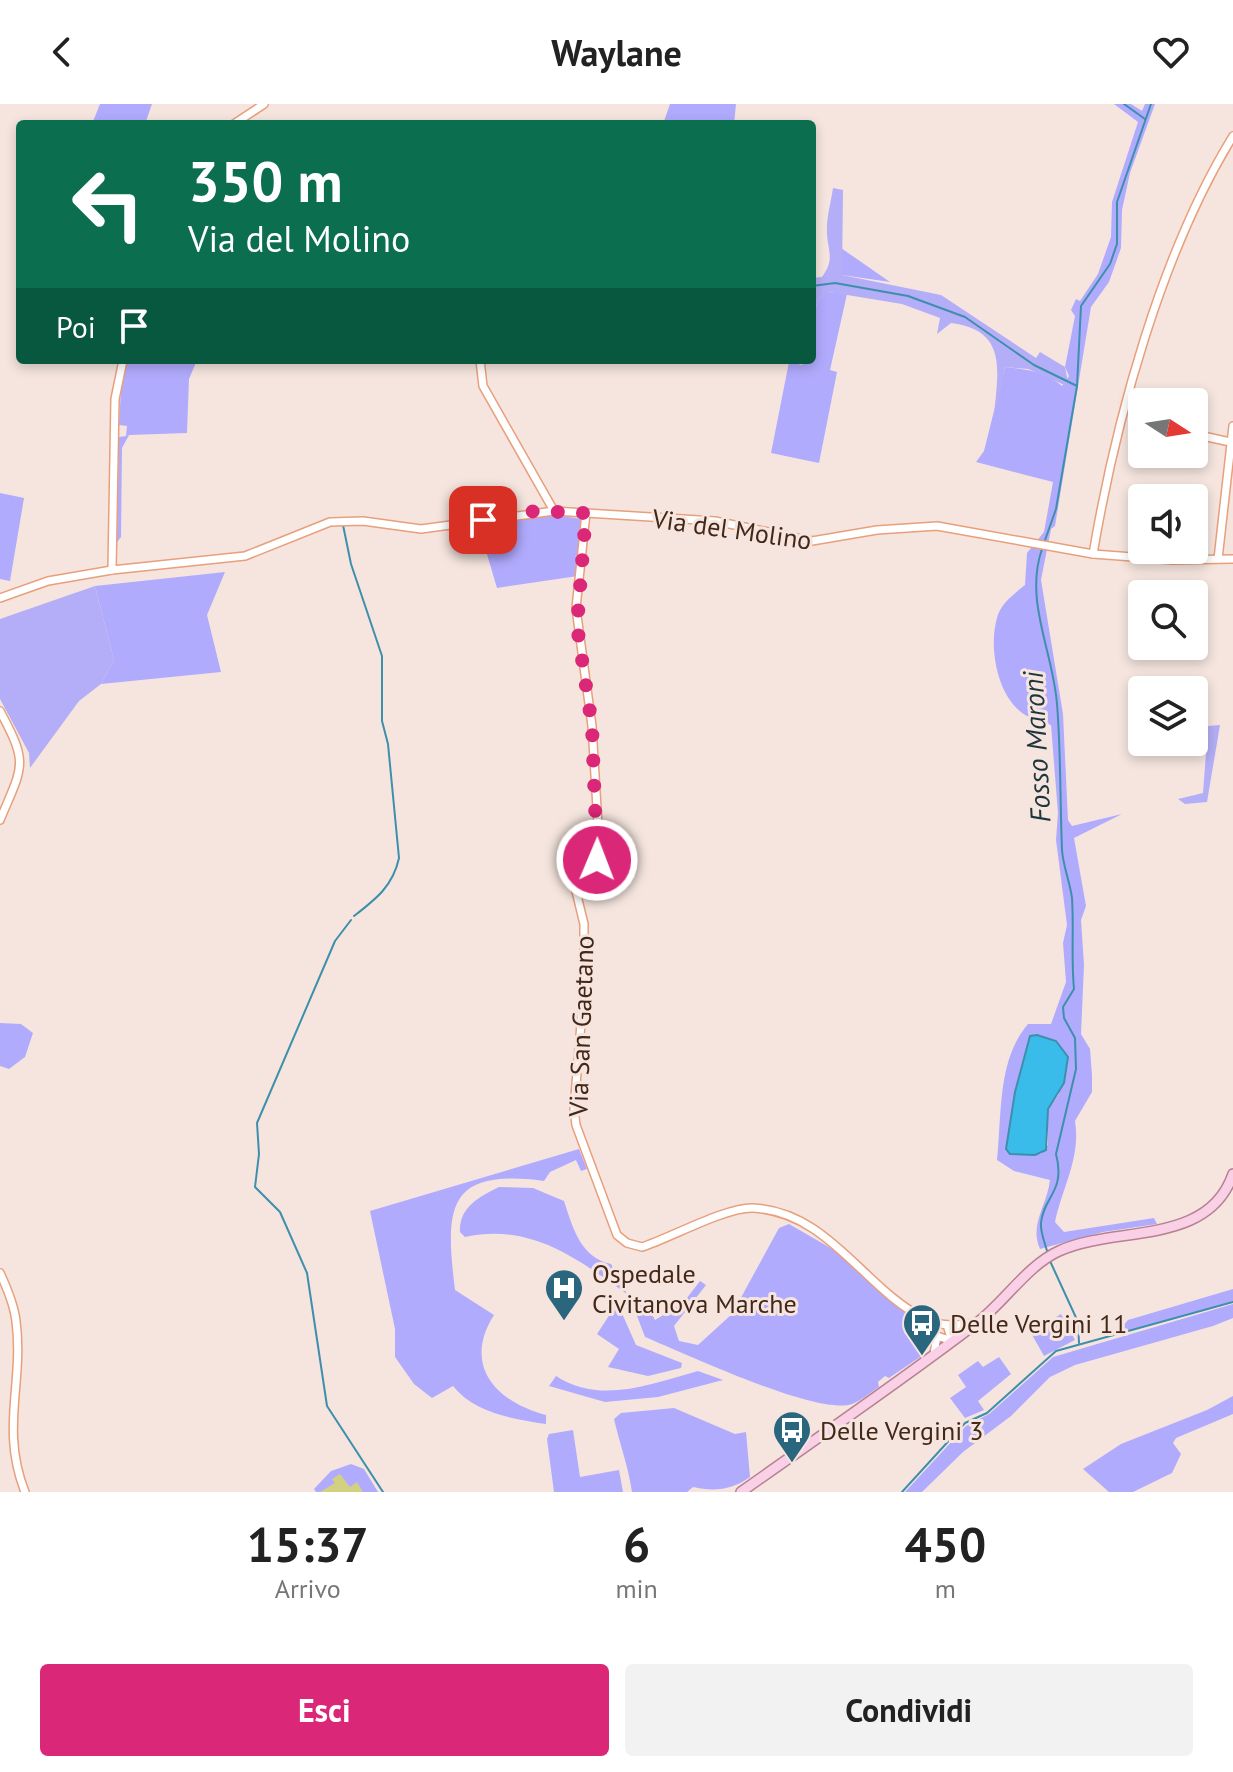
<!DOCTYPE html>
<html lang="it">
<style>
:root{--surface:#fff;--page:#f2f2f2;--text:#222;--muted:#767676;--accent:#db2777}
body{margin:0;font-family:"PT Sans",sans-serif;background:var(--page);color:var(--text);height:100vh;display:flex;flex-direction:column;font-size:30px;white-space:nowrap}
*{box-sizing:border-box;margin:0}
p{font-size:26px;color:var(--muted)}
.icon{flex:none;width:44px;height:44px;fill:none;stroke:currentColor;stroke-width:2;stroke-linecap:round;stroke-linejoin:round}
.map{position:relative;height:1388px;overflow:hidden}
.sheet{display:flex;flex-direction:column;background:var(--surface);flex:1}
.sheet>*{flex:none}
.banner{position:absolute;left:16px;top:16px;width:800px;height:244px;border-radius:8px;box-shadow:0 4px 12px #0003;background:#0b6e4f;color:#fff;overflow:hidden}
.needle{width:52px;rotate:102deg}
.controls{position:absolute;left:1128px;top:284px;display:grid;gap:16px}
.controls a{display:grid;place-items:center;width:80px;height:80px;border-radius:8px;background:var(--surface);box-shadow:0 4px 12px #0003;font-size:40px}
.pin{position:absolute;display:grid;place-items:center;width:68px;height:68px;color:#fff;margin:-34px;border-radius:16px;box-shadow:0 4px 12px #0006}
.me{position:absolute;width:88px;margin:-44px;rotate:1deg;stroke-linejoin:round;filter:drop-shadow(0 0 6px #0008)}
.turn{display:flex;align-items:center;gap:28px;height:168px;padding:0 40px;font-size:36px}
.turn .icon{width:104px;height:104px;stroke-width:2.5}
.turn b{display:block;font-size:56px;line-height:68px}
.then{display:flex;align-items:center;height:76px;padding:0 40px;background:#0003;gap:16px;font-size:30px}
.eta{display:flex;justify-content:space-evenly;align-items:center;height:136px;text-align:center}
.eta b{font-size:48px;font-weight:600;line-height:56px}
.primary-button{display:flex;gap:16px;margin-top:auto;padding:16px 40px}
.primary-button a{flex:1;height:92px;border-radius:8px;background:var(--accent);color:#fff;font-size:32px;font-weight:600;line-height:92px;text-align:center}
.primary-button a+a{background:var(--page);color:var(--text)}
header{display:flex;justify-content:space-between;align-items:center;height:104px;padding:0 40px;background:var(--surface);font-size:36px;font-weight:600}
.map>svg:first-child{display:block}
</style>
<header><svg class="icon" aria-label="back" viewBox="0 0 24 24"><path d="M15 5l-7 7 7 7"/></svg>Waylane<svg class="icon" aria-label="heart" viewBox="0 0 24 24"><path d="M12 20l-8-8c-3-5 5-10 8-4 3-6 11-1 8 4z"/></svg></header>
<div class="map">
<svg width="1233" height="1388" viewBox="0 0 1233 1388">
<rect width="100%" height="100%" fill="#f5e5de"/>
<g fill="#b1abfe" fill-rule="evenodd">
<path d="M100,0H152L145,20H92Z"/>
<path d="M670,0H736L734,20H663Z"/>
<path d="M1114,0H1131L1142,7L1145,0H1155L1130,69L1122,106L1121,144L1109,178L1091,203L1055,422L1051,425L1041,476L1063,610L1068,716L1072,722L1122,710L1074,734L1086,802L1081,816L1084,861L1081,930L1090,945L1092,971V988L1075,1017C1081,1054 1062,1084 1055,1118L1064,1128L1154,1114L1157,1120L1103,1128L1040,1145C1029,1121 1047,1102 1050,1076L1014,1067L997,1056C1002,1011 997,956 1028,920H1051L1066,878L1063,839L1067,821L1056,736L1058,709L1051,621C1043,618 1035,616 1027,612C998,596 988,545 997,514C1000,500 1014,490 1025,481L1027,449L1044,428L1053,378L976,358L984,347L1005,263C1025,265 1046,268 1062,282L1069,272L1065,263L1075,212L1071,206L1076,195L1080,197L1098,170L1111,133L1112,98L1138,18ZM1030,933L1056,937L1059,990L1048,1005V1041L1041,1050H1010L1007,1045L1015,988Z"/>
<path d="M841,144L890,178L842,171Z"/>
<path d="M828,188L847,190L830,266L837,268L819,359L771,349L789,258L802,261L804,256H812V220L818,195Z"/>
<path d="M127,256H197L189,275L187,329L129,331L122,344L121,433L117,438L119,333L126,332L127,322L119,321L121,285Z"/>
<path d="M0,389L24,394L10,477L0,475Z"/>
<path d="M553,411L583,415L579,451L575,452L580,455L578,472L497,484L478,420Z"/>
<path d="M225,468L207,511L221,568L101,580L114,556L95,482Z"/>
<path d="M0,919L21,920L33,929L25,953L9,965L0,962Z"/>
<path d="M579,1045L587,1065L581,1067L576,1056L550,1068L544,1077C446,1064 445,1104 455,1186L494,1211C462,1261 496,1298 546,1311V1320C514,1315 474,1309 453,1282L432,1294L414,1280L395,1253V1225L370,1107Z"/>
<path d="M499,1083L533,1084L564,1097C573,1124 580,1153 611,1160L627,1190C576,1154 531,1119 465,1133L460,1128C459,1103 479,1093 499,1083Z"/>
<path d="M789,1120L834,1146L932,1231L926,1249L889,1274L885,1272L878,1278L879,1283C871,1288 861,1297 852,1300C817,1312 684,1249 645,1233L634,1204L646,1199L655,1216L683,1199L700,1177L706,1181L674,1222L679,1237L698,1241L732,1210L779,1124Z"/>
<path d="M1233,1185V1197L1221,1202L1116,1230L1128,1216Z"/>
<path d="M1233,1200V1214L1213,1222L1075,1261L1050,1273L1011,1312L963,1348L922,1388H905L966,1322L989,1310L1053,1253Z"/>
<path d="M620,1205L636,1241L682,1259L681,1264L648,1272L608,1263L619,1245L597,1230L612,1207Z"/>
<path d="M1061,1210L1075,1236L1044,1252L1031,1229Z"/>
<path d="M999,1253L1011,1270L978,1297L984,1306L965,1314L950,1294L966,1283L958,1271L978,1257L983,1263Z"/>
<path d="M698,1267L723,1276L658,1293L605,1298L549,1282L556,1272C600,1301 651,1280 698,1267Z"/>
<path d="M1233,1292V1310L1176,1334L1173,1339L1181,1350L1172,1369L1133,1388H1109L1083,1365L1121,1340L1207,1306Z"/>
<path d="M674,1304L735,1330L746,1328L750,1373C732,1386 714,1388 693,1383L687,1388H632C628,1361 620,1341 614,1315L621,1309Z"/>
<path d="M573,1326L580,1373L619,1366L623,1388H554L547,1335L549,1330Z"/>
<path d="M351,1360L364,1365L378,1388H316L314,1385L331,1367Z"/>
</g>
<g fill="#b3aef7">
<path d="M833,84L843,86L842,171L941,191L1036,254L1040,248L1065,263L1069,283L1028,265L1005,263L994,311C998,267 1008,226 951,219L937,230L940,214L902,200L829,188L818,195L812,220V174L822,173C835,155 828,148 827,130C826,114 831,99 833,84Z"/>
<path d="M95,482L114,556L101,580L79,597L30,664L29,649L0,595V515Z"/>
<path d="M1220,621L1207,698L1185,700L1178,695L1203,689L1208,622Z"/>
</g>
<path fill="#3abceb" stroke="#3d8fac" stroke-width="2" d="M1037,931L1056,937L1068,953L1064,979L1048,1005L1046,1046L1035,1051L1010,1050L1006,1045L1015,988L1030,932Z"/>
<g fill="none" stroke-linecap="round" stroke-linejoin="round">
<g stroke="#3d8fac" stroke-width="2">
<path d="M1124,0L1145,15"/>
<path d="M812,182L835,179L908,192L965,213L1034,261L1077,282"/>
<path d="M343,421L351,460L382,552V617L388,640L399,754C393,782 376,795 354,812"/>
<path d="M1044,439L1056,405L1077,282L1081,202L1110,160L1117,140V98L1151,0"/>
<path d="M1042,445C1024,497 1053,547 1057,600C1061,649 1060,698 1062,746C1063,762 1070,778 1072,794C1074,825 1071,855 1074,885L1063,903L1064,914L1075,934L1076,965L1056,1050C1066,1088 1043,1093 1041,1119C1040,1129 1046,1141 1048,1151"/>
<path d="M351,816L335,837L257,1019L259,1050L255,1083L280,1108L307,1169L327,1302L383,1388"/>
<path d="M1050,1157L1078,1218L1079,1239"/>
<path d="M902,1388L965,1319L987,1309L1056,1247L1233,1198"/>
</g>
</g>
<path fill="#d2d081" d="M340,1370L350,1383L357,1378L363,1388H320L335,1379L332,1375Z"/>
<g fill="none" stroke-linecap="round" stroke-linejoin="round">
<defs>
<g id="minor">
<path d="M234,20L264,0"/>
<path d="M480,256L483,282L554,407"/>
<path d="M1194,330L1230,338"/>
<path d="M586,409L576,504L592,622L599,737L594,762L577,772L574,779L584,820V883L574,1005L576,1021L617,1131L627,1139L642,1143C670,1134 726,1103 753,1104C830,1108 864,1186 927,1216C942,1223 960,1221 976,1219"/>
<path d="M1093,450C1116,315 1161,149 1233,32"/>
<path d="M1218,455L1233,322"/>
<path d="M112,466L115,295L123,256"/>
<path d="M0,494L48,477L112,466L245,452L330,418L363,417L421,425L554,407L715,417L812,437L877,426L937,422L1093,450L1173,456L1233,455"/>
<path d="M0,607C29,661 23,661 0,716"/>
<path d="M0,1169C7,1184 14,1200 16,1217C24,1279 0,1325 25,1388"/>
<path d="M929,1217L937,1232L934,1250"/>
<path d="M937,1232L952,1237L947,1221"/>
</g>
<path id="major" d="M741,1388C820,1332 901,1277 978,1218C1005,1197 1028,1161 1059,1147C1115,1121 1208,1143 1233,1070"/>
</defs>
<use href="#minor" stroke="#e89f7c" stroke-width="10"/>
<use href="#major" stroke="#b78193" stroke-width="12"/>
<use href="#minor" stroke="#fff" stroke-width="7"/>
<use href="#major" stroke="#fad0e6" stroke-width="9"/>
</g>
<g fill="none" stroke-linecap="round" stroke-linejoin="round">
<path stroke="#db2777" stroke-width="14" stroke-dasharray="0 25.2" d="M483,416L535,407L586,409L577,522L592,622L597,756"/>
</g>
<defs>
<symbol id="hospital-pin" viewBox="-11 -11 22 30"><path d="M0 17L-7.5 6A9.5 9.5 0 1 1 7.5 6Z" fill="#2a667e" stroke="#f5e5de"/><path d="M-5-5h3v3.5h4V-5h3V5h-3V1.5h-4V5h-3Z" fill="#fff"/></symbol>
<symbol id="bus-pin" viewBox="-11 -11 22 30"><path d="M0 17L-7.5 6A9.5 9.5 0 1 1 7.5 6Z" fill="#2a667e" stroke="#f5e5de"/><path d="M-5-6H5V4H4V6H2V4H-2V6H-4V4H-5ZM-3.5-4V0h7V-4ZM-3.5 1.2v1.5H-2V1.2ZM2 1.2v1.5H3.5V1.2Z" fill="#fff"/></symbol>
</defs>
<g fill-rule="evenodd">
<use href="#hospital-pin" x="542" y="1162" width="44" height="60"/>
<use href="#bus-pin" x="900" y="1197" width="44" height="60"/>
<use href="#bus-pin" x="770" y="1304" width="44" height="60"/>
</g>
<g text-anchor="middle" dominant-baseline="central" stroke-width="6" stroke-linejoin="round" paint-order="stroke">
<g font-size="26" fill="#432718" stroke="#f5e5de">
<text transform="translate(732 425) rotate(8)">Via del Molino</text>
<text transform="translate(581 922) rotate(-88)">Via San Gaetano</text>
</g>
<g font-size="26" fill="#432718" stroke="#f5e5de" text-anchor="start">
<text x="592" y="1169">Ospedale<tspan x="592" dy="30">Civitanova Marche</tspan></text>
<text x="950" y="1219">Delle Vergini 11</text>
<text x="820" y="1326">Delle Vergini 3</text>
</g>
<g font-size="28" font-style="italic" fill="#1f353e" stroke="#f5e5de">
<text transform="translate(1036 643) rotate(-93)">Fosso Maroni</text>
</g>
</g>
</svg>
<div class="controls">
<a><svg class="needle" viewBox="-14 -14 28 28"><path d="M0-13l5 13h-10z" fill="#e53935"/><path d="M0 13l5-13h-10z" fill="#767676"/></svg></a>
<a><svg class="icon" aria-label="sound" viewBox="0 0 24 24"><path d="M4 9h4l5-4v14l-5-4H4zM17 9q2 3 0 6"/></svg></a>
<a><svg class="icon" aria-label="search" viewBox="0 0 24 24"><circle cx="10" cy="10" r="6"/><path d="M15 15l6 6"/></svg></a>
<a><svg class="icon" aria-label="layers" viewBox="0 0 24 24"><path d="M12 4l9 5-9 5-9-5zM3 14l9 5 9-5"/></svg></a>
</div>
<div class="pin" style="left:483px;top:416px;background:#d93025"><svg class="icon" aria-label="arrive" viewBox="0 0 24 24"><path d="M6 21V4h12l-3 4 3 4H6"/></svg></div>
<svg class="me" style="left:597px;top:756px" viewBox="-20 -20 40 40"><circle r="17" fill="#db2777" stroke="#fff" stroke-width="3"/><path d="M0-11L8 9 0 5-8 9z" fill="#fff"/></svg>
<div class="banner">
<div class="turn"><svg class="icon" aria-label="left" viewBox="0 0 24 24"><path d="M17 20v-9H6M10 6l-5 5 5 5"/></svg><div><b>350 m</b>Via del Molino</div></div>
<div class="then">Poi<svg class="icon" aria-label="arrive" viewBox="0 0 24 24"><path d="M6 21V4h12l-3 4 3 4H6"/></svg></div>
</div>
</div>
<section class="sheet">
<div class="eta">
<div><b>15:37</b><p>Arrivo</p></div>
<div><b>6</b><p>min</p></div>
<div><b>450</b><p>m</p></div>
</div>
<div class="primary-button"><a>Esci</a><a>Condividi</a></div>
</section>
